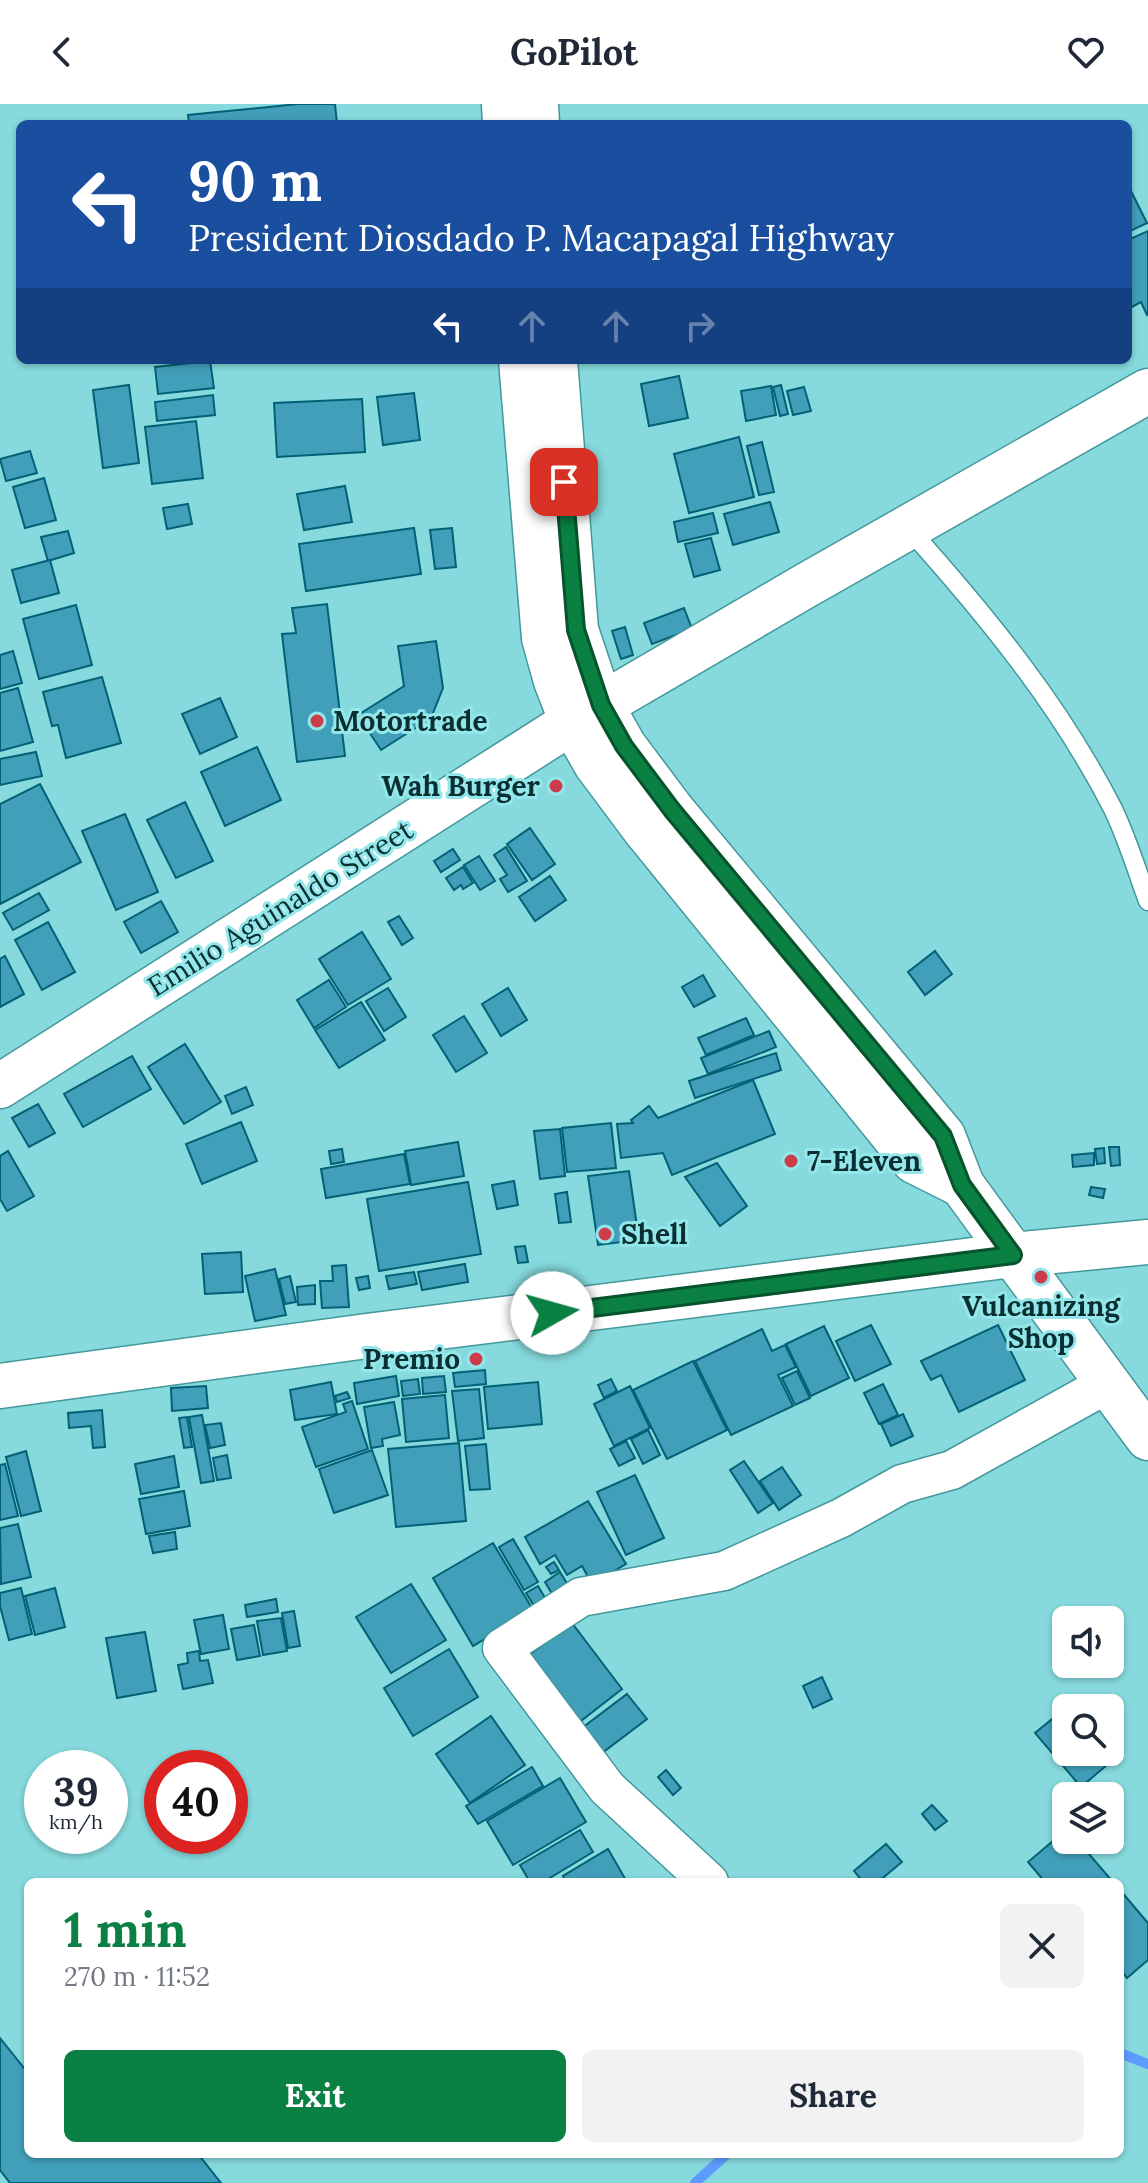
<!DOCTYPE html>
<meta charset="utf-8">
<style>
:root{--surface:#fff;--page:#f2f2f3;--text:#1f2937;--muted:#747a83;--accent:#0b8043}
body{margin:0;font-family:Lora,serif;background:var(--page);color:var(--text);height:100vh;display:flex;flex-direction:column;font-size:30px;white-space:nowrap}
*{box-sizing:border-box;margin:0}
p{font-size:26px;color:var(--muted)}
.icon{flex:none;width:44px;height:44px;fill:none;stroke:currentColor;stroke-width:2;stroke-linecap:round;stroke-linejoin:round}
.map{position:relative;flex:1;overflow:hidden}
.side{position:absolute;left:24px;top:1774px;width:1100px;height:280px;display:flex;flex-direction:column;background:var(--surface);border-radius:12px;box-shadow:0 2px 6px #0004}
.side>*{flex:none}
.banner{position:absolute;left:16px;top:16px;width:1116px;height:244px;border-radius:12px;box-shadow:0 2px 6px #0004;background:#1a4fa0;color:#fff;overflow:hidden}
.fabs{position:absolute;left:1052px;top:1502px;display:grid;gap:16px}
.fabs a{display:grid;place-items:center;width:72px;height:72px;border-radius:12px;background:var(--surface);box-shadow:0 2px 6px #0004;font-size:40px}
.speed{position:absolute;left:24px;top:1646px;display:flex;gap:16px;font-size:40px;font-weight:700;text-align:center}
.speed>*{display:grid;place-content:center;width:104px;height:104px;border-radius:50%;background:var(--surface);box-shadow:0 2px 6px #0004;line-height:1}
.speed small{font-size:20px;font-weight:400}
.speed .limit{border:12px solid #d22;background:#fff;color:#111}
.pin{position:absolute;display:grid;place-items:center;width:68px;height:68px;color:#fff;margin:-34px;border-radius:16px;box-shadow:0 4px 12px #0006}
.me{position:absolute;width:88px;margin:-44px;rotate:83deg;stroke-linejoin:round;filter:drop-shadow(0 0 6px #0008)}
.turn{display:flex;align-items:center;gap:28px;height:168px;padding:0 40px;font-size:36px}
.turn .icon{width:104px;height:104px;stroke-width:2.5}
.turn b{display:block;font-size:56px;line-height:68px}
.lanes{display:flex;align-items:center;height:76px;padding:0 40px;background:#0003;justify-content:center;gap:40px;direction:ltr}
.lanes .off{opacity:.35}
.round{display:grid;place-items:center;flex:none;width:84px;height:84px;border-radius:12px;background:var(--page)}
.overview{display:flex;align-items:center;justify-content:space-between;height:136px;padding:0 40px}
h1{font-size:48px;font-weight:700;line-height:60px;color:var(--accent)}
.cta{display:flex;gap:16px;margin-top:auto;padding:16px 40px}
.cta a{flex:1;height:92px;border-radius:12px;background:var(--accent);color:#fff;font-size:32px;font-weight:700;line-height:92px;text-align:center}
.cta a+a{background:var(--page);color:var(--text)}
header{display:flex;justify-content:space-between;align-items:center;height:104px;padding:0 40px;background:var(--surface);font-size:36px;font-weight:700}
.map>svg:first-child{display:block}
</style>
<header><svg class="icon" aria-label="back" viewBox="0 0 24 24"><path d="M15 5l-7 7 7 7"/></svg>GoPilot<svg class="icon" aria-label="heart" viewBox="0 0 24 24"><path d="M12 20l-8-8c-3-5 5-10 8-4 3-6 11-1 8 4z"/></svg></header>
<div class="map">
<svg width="1148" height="2079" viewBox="0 0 1148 2079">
<rect width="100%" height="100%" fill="#86dadd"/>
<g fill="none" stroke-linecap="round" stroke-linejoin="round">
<g stroke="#5e9bfe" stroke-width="10">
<path d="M1120,1949L1148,1960"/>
<path d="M695,2079L727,2050"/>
</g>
</g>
<g fill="#419fb9" stroke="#026175" stroke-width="2">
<path d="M298,0H335L337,20H189L188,11Z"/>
<path d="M1128,81L1147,119L1128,128Z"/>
<path d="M1148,127V210L1147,211L1141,198L1128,205V136Z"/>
<path d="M210,257L214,284L158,290L155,263Z"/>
<path d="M679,272L688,314L649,322L641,280Z"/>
<path d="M129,281L139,359L103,364L93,286Z"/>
<path d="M781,281L788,310L780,312L773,283Z"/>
<path d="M771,282L776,311L746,317L741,287Z"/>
<path d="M804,283L811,307L793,311L787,287Z"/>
<path d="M414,289L420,336L383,341L377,293Z"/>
<path d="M213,291L215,311L157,317L155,298Z"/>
<path d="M362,295L365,348L277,353L274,299Z"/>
<path d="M196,317L203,374L152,380L145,323Z"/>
<path d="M739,333L754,393L689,409L674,350Z"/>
<path d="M762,338L774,388L759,391L747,342Z"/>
<path d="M30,347L37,369L6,377L0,355Z"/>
<path d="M44,374L56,416L25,424L13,383Z"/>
<path d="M345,382L352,418L304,426L297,390Z"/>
<path d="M770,398L779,428L733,441L724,410Z"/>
<path d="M188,400L192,420L167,425L163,404Z"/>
<path d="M713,409L718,429L678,438L674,418Z"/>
<path d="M414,424L421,470L306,487L299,440Z"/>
<path d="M452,424L456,463L435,465L430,426Z"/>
<path d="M68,427L74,449L48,457L41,433Z"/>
<path d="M711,434L720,466L694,473L685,440Z"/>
<path d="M50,456L59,489L21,499L12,466Z"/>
<path d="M327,500L345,652L297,658L282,530L296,529L292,504Z"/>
<path d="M76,501L92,561L39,575L23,515Z"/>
<path d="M684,504L692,525L652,540L644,519Z"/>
<path d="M625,523L633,551L621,555L612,527Z"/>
<path d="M436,537L443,584L431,614L381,646L358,611L404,582L398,542Z"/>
<path d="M13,547L22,579L0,585V551Z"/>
<path d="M102,573L121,639L66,654L58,621L52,622L43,588Z"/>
<path d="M18,584L33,638L0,647V589Z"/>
<path d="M220,594L237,633L200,650L182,610Z"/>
<path d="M257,643L281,696L225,722L201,668Z"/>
<path d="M36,648L42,672L0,681V655Z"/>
<path d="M40,680L81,758L0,800V700Z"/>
<path d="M185,698L213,757L176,774L147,716Z"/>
<path d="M125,710L158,788L116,806L82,727Z"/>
<path d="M530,724L555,760L532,776L507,740Z"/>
<path d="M506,743L527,777L508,788L500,775L507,771L494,751Z"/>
<path d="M453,745L460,756L441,768L434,757Z"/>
<path d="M479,752L495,777L480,786L464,761Z"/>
<path d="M463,763L473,779L463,785L461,781L454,786L446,774Z"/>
<path d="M550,772L566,796L535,817L519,793Z"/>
<path d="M39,789L49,806L13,826L3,809Z"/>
<path d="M161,797L178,828L141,849L124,818Z"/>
<path d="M399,812L413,834L402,841L388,818Z"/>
<path d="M48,818L75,868L42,886L15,836Z"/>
<path d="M362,828L391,875L348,901L319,855Z"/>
<path d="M935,847L952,870L925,891L908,868Z"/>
<path d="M5,852L24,890L0,903V855Z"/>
<path d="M703,871L715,892L694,903L682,883Z"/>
<path d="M329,876L346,903L314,924L297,896Z"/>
<path d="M388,884L406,913L384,927L366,897Z"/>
<path d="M508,884L527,916L501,932L482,900Z"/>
<path d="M361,898L385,936L339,964L315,926Z"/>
<path d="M464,912L487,949L456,968L433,931Z"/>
<path d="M746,914L754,931L706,951L698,934Z"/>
<path d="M769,927L776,943L708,970L701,954Z"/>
<path d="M185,940L221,998L184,1020L148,963Z"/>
<path d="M776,949L781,966L695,994L689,977Z"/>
<path d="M132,952L151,985L83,1023L64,990Z"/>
<path d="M753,976L775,1030L672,1071L663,1049L621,1054L617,1020L633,1019L631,1016L649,1002L658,1014Z"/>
<path d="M246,983L253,1001L232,1010L225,992Z"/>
<path d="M38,1000L55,1029L29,1043L12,1014Z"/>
<path d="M241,1018L257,1057L202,1080L186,1040Z"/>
<path d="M611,1019L616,1064L567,1068L562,1024Z"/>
<path d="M560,1025L565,1072L540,1075L534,1027Z"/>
<path d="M458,1038L464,1072L411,1081L405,1047Z"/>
<path d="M1109,1043H1119L1120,1061L1111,1062Z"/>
<path d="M1104,1044L1105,1059L1097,1060L1095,1045Z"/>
<path d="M342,1045L344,1058L331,1060L329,1047Z"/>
<path d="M8,1047L34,1092L7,1107L0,1095V1052Z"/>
<path d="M1094,1049V1061L1073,1063L1072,1051Z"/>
<path d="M404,1050L410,1080L326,1094L321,1065Z"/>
<path d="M717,1059L747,1102L720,1122L685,1073Z"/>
<path d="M629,1067L639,1136L598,1141L588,1072Z"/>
<path d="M514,1077L518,1101L497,1105L492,1081Z"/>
<path d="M468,1078L481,1150L379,1167L367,1095Z"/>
<path d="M1091,1083L1105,1085L1103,1094L1089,1091Z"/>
<path d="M567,1088L571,1118L559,1119L555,1090Z"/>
<path d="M525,1142L528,1158L518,1159L515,1143Z"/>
<path d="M241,1148L243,1188L205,1190L202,1150Z"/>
<path d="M465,1160L468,1178L422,1186L418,1168Z"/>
<path d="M346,1161L349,1203L322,1204L320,1177H333L332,1162Z"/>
<path d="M275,1165L286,1211L255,1217L245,1172Z"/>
<path d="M414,1168L417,1180L389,1185L386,1172Z"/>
<path d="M290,1172L296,1198L285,1200L279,1175Z"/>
<path d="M368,1172L370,1184L359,1186L356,1174Z"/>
<path d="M315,1181V1200L298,1201L297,1183Z"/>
<path d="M871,1221L891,1260L855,1277L836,1237Z"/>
<path d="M998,1221L1025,1276L959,1308L941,1271L931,1276L921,1257Z"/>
<path d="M824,1222L849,1274L811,1292L786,1240Z"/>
<path d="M762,1225L772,1247L785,1241L796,1263L778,1271L793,1302L731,1331L695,1257Z"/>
<path d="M693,1257L727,1326L667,1355L633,1286Z"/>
<path d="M485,1266L486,1280L455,1283L453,1269Z"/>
<path d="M797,1267L810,1294L795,1301L782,1274Z"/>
<path d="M396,1272L399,1292L357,1300L354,1279Z"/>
<path d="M444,1272L446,1288L423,1290L422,1274Z"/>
<path d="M418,1275L420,1290L403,1292L401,1277Z"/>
<path d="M611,1275L617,1287L604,1294L598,1281Z"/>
<path d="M331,1278L337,1310L295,1316L290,1286Z"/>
<path d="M538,1278L542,1320L488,1325L484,1283Z"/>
<path d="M883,1280L898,1311L879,1320L864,1289Z"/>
<path d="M206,1282L208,1304L172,1307L171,1284Z"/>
<path d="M630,1282L650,1324L614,1342L594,1300Z"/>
<path d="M479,1285L484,1334L458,1337L452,1287Z"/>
<path d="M347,1288L350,1294L337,1298L335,1292Z"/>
<path d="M445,1291L449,1334L406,1338L402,1295Z"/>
<path d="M352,1297L368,1345L316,1363L302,1323L346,1308L343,1300Z"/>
<path d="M394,1298L400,1331L382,1335L383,1342L371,1344L364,1303Z"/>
<path d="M102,1306L105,1343L93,1344L91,1322L69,1324L68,1309Z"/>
<path d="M903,1310L913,1332L891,1342L881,1320Z"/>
<path d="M202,1311L214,1377L201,1379L189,1313Z"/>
<path d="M187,1313L192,1343L184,1344L179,1314Z"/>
<path d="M221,1319L225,1341L210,1344L205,1321Z"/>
<path d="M648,1326L660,1351L643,1360L631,1335Z"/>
<path d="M626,1337L635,1354L619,1362L610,1345Z"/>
<path d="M459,1339L466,1417L396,1423L388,1345Z"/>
<path d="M486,1340L490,1385L470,1386L465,1342Z"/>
<path d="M372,1346L388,1391L334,1409L319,1365Z"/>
<path d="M26,1347L41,1407L21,1412L6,1353Z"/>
<path d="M227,1351L231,1374L217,1376L213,1354Z"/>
<path d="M174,1352L179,1383L141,1390L135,1360Z"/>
<path d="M744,1357L773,1399L758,1409L730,1366Z"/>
<path d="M5,1360L18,1412L0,1416V1361Z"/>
<path d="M782,1363L801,1391L779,1406L760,1377Z"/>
<path d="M635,1371L664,1434L626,1451L597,1388Z"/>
<path d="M184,1387L190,1422L146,1430L139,1395Z"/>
<path d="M588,1397L626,1460L592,1480L582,1462L567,1471L555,1451L540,1460L525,1433Z"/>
<path d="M18,1420L31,1473L1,1480L0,1424Z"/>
<path d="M175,1428L177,1445L153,1449L149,1432Z"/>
<path d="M513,1435L538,1478L524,1486L499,1443Z"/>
<path d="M493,1439L533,1506L473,1542L433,1474Z"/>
<path d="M554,1458L559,1466L551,1470L546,1463Z"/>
<path d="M560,1468L576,1494L560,1503L545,1478Z"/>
<path d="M411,1480L446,1536L391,1569L356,1513Z"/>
<path d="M538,1482L553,1507L541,1513L526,1489Z"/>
<path d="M21,1484L32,1530L9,1536L0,1502V1489Z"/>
<path d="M55,1484L65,1523L35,1531L25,1492Z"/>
<path d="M276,1495L278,1508L247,1513L245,1501Z"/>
<path d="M294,1507L300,1542L288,1544L282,1509Z"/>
<path d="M223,1511L229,1545L201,1550L194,1516Z"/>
<path d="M281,1514L287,1547L263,1551L257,1517Z"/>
<path d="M572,1519L622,1585L577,1620L526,1553Z"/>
<path d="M254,1521L260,1552L237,1556L231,1525Z"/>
<path d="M145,1528L156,1587L117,1594L106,1534Z"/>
<path d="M449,1545L478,1593L413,1632L384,1584Z"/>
<path d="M199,1547L200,1557L208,1556L213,1579L183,1585L178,1561L188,1559L187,1549Z"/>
<path d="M822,1573L832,1595L813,1604L803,1582Z"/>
<path d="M627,1590L647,1615L602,1649L582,1624Z"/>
<path d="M1068,1602L1070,1604H1066V1648H1108L1114,1655L1081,1683L1035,1629Z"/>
<path d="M491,1612L525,1661L470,1699L436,1650Z"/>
<path d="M532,1663L543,1682L478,1720L466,1702Z"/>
<path d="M666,1666L681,1684L673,1691L658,1673Z"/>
<path d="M560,1674L586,1718L513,1761L487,1717Z"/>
<path d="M932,1701L947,1717L935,1726L922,1710Z"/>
<path d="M580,1726L593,1748L543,1778H530L520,1761Z"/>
<path d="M1066,1726V1736H1077L1113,1778H1045L1028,1758Z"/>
<path d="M886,1740L902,1758L878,1778H863L854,1767Z"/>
<path d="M608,1745L627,1778H566L563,1772Z"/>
<path d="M1120,1786L1148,1819V1856L1127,1874L1120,1865Z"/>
<path d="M0,1934L28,1969V2050H198L221,2079H10L0,2066Z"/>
</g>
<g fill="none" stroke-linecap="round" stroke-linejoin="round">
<defs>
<path id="lane" d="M908,424C985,510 1060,601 1113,705C1127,734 1137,767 1148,797"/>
<path id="street" d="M709,1778L607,1684L502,1544L581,1493L724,1467L841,1414L902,1380L952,1366L1107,1280"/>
<g id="secondary">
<path d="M0,982L572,618L805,482L1148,287"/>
<path d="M0,1282L367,1232L1013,1151L1148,1334"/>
</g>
<g id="highway">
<path d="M504,0L505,20"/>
<path d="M536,0L537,20"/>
<path d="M521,256L544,534L556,577L572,618L596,660L646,727L914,1057L962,1081"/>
<path d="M555,256L576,526L601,601L624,642L672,706L943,1032L962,1081L1013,1151L1148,1138"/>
</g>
</defs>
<use href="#lane" stroke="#43989c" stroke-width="21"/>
<use href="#street" stroke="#43989c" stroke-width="41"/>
<use href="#secondary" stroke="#43989c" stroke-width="47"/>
<use href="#highway" stroke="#43989c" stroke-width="47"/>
<use href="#lane" stroke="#fff" stroke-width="18"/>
<use href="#street" stroke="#fff" stroke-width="38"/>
<use href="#secondary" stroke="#fff" stroke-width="44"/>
<use href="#highway" stroke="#fff" stroke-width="44"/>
</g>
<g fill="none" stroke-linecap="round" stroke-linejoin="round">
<defs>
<path id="route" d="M552,1209L1013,1151L962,1081L943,1032L672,706L624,642L601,601L576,526L564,378"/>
</defs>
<use href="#route" stroke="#07532c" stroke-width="20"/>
<use href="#route" stroke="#0b8043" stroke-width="14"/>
</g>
<g fill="#cc3c4b" stroke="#93e7ea" stroke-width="3">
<circle cx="317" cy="617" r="8"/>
<circle cx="556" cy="682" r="8"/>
<circle cx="791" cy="1057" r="8"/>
<circle cx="605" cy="1130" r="8"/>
<circle cx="1041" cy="1173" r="8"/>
<circle cx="476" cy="1255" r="8"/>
</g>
<g text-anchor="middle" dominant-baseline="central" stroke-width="6" stroke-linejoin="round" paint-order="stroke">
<g font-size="28" font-weight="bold" fill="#0a2f31" stroke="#93e7ea" text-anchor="start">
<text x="333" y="617">Motortrade</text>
<text x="540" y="682" text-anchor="end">Wah Burger</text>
<text x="807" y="1057">7-Eleven</text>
<text x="621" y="1130">Shell</text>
<text x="1041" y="1202" text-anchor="middle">Vulcanizing<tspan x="1041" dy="32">Shop</tspan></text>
<text x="460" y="1255" text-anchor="end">Premio</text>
</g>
<g font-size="28" fill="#0a2f31" stroke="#93e7ea">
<text transform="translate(280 804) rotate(-32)">Emilio Aguinaldo Street</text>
</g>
</g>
</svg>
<div class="fabs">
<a><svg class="icon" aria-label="sound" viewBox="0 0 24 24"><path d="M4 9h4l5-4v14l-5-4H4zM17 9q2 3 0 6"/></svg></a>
<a><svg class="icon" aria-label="search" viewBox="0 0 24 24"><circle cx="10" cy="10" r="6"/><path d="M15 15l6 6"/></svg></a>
<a><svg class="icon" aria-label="layers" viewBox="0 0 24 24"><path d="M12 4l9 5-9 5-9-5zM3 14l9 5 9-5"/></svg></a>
</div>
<div class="speed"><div>39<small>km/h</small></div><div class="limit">40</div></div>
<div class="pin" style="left:564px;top:378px;background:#d93025"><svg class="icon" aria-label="arrive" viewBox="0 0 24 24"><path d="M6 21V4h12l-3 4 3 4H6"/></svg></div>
<svg class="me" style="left:552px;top:1209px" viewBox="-20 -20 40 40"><circle r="19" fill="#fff"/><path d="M0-13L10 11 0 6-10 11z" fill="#0b8043"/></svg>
<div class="banner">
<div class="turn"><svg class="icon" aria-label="left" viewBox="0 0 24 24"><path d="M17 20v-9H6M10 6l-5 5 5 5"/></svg><div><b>90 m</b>President Diosdado P. Macapagal Highway</div></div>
<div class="lanes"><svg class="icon" aria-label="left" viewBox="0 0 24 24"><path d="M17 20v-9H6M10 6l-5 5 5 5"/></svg><svg class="icon off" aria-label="ahead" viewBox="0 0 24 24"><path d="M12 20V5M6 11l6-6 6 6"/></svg><svg class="icon off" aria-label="ahead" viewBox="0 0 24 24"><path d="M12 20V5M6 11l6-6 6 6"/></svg><svg class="icon off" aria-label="right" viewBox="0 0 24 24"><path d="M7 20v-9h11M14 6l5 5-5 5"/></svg></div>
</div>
<section class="side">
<div class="overview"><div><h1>1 min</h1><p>270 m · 11:52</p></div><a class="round"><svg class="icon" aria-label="close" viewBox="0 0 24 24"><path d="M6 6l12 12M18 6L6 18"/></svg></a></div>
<div class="cta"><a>Exit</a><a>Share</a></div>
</section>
</div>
